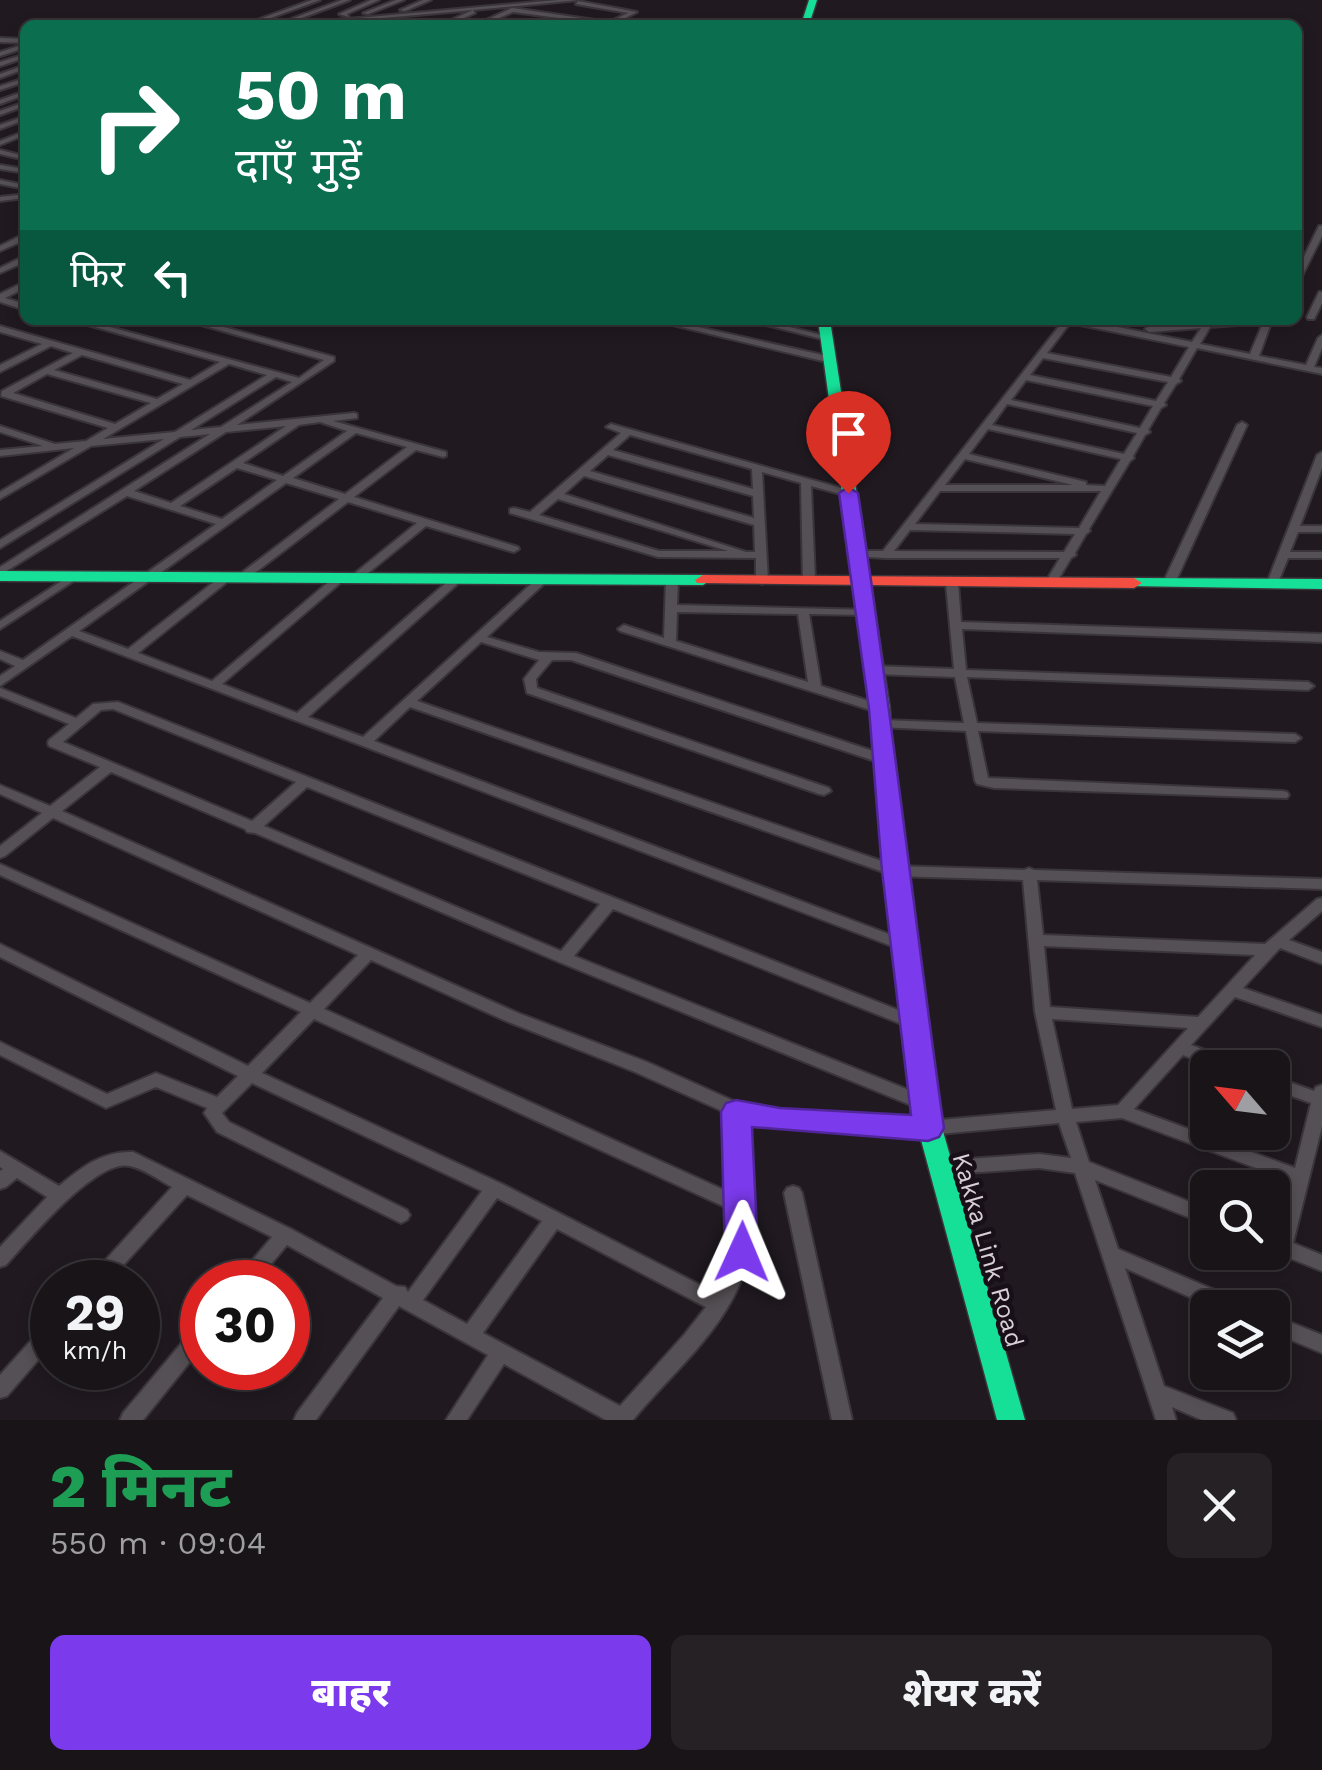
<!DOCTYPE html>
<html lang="hi">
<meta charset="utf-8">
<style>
:root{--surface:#181418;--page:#252125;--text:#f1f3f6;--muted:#9f9ea2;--line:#363337;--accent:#7c3aed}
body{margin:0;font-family:"Work Sans","Noto Sans Devanagari",sans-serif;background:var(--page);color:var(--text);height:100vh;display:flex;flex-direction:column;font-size:38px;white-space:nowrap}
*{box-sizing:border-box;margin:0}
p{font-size:32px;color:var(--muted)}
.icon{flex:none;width:55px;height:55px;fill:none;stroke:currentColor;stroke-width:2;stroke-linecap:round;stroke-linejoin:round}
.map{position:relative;height:1420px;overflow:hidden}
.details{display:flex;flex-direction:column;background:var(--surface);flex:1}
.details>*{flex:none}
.top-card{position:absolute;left:20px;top:20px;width:1282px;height:305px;border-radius:15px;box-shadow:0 5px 15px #0003,0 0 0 2px var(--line);background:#0b6e4f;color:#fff;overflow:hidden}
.needle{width:65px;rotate:298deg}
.fabs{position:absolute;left:1190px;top:1050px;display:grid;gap:20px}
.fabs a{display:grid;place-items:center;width:100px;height:100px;border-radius:15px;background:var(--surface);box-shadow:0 5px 15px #0003,0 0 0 2px var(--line);font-size:50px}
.speed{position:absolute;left:30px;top:1260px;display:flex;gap:20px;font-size:50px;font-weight:700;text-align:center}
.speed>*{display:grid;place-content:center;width:130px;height:130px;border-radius:50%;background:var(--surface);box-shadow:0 5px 15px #0003,0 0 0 2px var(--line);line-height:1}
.speed small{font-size:25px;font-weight:400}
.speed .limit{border:15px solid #d22;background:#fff;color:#111}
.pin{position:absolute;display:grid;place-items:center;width:85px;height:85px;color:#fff;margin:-102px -42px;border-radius:50% 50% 50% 0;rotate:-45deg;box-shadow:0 0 10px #0007}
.pin .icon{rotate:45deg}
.me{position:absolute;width:110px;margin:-55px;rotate:1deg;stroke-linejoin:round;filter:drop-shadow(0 0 8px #0008)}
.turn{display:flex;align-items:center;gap:35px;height:210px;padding:0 50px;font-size:45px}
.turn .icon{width:130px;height:130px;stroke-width:2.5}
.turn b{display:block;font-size:70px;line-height:85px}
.then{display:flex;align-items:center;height:95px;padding:0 50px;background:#0003;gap:20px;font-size:38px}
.round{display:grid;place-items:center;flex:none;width:105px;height:105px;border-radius:15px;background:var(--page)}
.summary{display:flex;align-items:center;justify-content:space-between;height:170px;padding:0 50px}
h1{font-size:60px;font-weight:800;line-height:75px;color:#1e9e55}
.primary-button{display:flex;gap:20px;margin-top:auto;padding:20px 50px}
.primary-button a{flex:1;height:115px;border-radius:15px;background:var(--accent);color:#fff;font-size:40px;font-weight:800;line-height:115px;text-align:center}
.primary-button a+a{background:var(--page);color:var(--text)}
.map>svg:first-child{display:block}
</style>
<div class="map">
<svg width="1322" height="1420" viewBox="0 0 1322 1420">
<rect width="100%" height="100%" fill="#201a20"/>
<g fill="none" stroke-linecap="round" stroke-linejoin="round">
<defs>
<g id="street">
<path d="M312,0H320L251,25H243Z"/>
<path d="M342,0H350L296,20L291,19Z"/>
<path d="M371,0H379L347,14L349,17L339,14Z"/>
<path d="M396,0H404L368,14L363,13Z"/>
<path d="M423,0H431L405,11L400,10Z"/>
<path d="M558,0H579L473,10L475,13L448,25H440L473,10L303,25H281Z"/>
<path d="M578,1L637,12L612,25L513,12L483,25H475L512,8L609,22L628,13L576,4Z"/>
<path d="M0,38L25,39V43L0,42Z"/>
<path d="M25,44V48L0,56V52Z"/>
<path d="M25,54V58L0,66V62Z"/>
<path d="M25,65V69L0,78V74Z"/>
<path d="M25,78V82L0,90V86Z"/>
<path d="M25,91V95L0,104V100Z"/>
<path d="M25,102V106L0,115V111Z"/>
<path d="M25,116V120L0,129V125Z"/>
<path d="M25,131V135L0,145V141Z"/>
<path d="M0,150L25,156V160L0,154Z"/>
<path d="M0,165L25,169V173L0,169Z"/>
<path d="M0,180L25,185V189L0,184Z"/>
<path d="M25,194V198L0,201V197Z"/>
<path d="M1319,226H1322V236L1302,276L1298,278V269Z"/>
<path d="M22,235H25V240L0,251V246Z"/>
<path d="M22,257H25V262L0,273V268Z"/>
<path d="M22,283H25V288L5,298L25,304V310L0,302V294Z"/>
<path d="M1319,292H1322V303L1314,319H1308L1307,317Z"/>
<path d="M70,320H84L299,378L324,360L184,320H198L334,357V361L237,425L354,413L357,414V418L333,421L446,452V456L443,457L416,450L354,497L518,547L519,549L514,552L510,551L426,526L362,578H354L352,576L354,574L417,523L348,502L248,578H240L238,576L240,574L339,499L286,483L79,631L128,649L224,574H232L234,576L232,578L138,653L212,681L338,574H346L348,576L346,578L222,684L297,713L455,575H463L465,577L463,579L308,717L363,737L541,575H549L551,577L549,579L487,637L539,652L576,653L888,756L890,759L888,762H878L571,660H552L536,679L537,688L829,788L831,791L824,795L819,794L527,693L524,679L539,660L481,642L417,701L896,866L1024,870L1029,868L1034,870L1322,879V889L1037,880L1043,935L1265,944L1317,899L1322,898V911L1289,940L1322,952V964L1280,948L1243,988L1322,1015V1027L1235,997L1191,1045L1240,1063L1242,1068H1215L1183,1055L1134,1109L1295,1168L1311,1103L1272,1089V1076L1314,1091L1316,1087L1322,1085V1126L1293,1243L1322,1255V1271L1272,1251V1235L1277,1237L1291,1181L1122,1118L1076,1122L1089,1162L1208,1209V1225L1095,1180L1118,1249L1243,1302L1245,1308H1214L1125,1268L1164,1386L1233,1413L1236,1420H1202L1172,1407L1176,1420H1156L1075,1173L1039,1168L938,1175L932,1173L929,1168L932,1163L938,1161L1039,1154L1071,1158L1059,1123L928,1135L754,1125L745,1122C745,1160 754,1198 751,1236C747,1313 678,1365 633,1420H606L504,1364L467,1420H446L488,1355L399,1306L316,1420H294L297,1413L383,1298L287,1245L256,1282H236L239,1276L272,1237L187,1195L108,1282H88L91,1276L172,1187C159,1180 144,1169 130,1166C96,1158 29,1240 6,1265L0,1267V1247L47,1197L17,1178L6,1187L0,1189V1171L3,1169L0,1167V1151L59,1186C82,1167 102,1151 133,1152L291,1229L396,1286L405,1287L408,1292L482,1191L252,1083L222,1113L229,1122L407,1210L410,1215L407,1220L401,1223L217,1132L204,1113L207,1108L156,1087L106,1108L0,1055V1042L107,1094L156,1073L217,1097L238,1076L0,957V944L248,1066L301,1012L0,875V864L310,1003L358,955L53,818L5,856L0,858V846L42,813L0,794V785L50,806L100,767L49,746L48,743L49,740L69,724L0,696V688L76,718L93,704L118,702L921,1019L923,1023L921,1027L915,1029L909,1027L613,909L574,956L929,1098L931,1103L929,1108L923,1110L559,962L255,833L247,832L245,829L111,772L62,811L518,1013L647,1062L756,1111L928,1121L1056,1110L1035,1012L1023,880L895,876L410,707L374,741L910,942L912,946L910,950L905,951L72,636L0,686V676L15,666L0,659V651L23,660L216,524L127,496L0,575V567L210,434L180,437L0,548V540L164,439L91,446L0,499V492L74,448L0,456V450L43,446L0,432V426L55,444L86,441L108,428L1,396L2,391L73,353L51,346L0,372V365L42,344L0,332V326L190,380L220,362ZM82,355L183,384L157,399L54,370ZM229,364L267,375L175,432L103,439ZM47,374L151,403L115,424L13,393ZM276,377L292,382L221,427L191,430ZM320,422L347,431L283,476L243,463L299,425ZM286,426L171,503L134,491L226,432ZM356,433L407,447L345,494L293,478ZM237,468L277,480L222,519L180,506ZM113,709L296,782L252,821L63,742L101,710ZM307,787L600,904L561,951L264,826ZM1044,946L1255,955L1198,1017L1050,1007ZM371,960L506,1021L635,1072L729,1114L733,1194L324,1009ZM314,1019L734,1211C735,1240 730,1265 717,1291L716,1293L500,1183L262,1073ZM1052,1019L1188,1028L1118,1105L1072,1109ZM497,1198L542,1221L467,1324L423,1300ZM557,1229L706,1307L684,1335L620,1406L483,1333Z"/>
<path d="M652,320H667L827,356L831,359L827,362Z"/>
<path d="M746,320H761L830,337L826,340Z"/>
<path d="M1064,320H1083L1192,342L1201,328L1149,332L1145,329L1149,326L1233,320H1272L1259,356L1306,365L1318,338L1322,335V348L1314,367L1322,368V374L1197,348L1179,379L1181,381L1176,384L1164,403L1166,405L1161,408L1148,430L1150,432L1145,435L1133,456L1134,458L1130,461L1089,529L1090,531L1086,534L1075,553L1076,555L1071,558L1055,585H1047L1045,583L1060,558H885L854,556L853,554L858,551H883ZM1070,323L1189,347L1171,377L1047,353ZM1263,323L1250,354L1200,344L1210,327ZM1043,358L1168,382L1156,401L1030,375ZM1026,380L1153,406L1140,428L1011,400ZM1007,404L1137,433L1124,454L992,425ZM988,429L1121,459L1105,486L1086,485V482L969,454ZM965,459L1073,485H945ZM940,491H1101L1079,528L915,524ZM910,530L1075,534L1064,552L894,551Z"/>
<path d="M1242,422L1247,425L1175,583L1173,585H1165L1163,583L1237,425Z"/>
<path d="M611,424L852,491V495L848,496L811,486L815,580L813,582L809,583L803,580L801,483L762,472L768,581L762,584L756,581V558L658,557L510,513V509L514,508L530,512L621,433L606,427ZM630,435L752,469L753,489L613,450ZM608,455L753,496L754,518L590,471ZM584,476L754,525L755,552H746L564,494ZM558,499L728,551H659L539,515Z"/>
<path d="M1322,452V468L1300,526H1322V532H1298L1290,552H1322V558H1288L1277,585H1269L1267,583L1317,455Z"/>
<path d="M74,573L78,574L80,576L78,578L0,629V621Z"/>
<path d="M672,578L678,581L677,605L871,610L873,612L871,614L867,615L809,614L821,686L885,706L887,709L881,713L877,712L620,631L618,629L624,625L664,638L666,581ZM677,612L798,614L808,682L676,641Z"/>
<path d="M952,580L958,583L961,622L1322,634V642L962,629L966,670L1308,682L1314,686L1308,690L967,677L977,723L1295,734L1301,738L1295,742L978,731L988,778L1282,791L1287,792L1289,795L1287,798L994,788L977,784L975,781L966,731L878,727L876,724L878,721L882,720L964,723L955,677L875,674L869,670L875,666L954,669L946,583Z"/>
<path d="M793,1186L799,1188L802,1193L852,1420H832L784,1193L787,1188Z"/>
<path d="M1272,1315L1322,1335V1353L1272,1332Z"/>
<path d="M52,1322V1344L7,1396L0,1398V1375L45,1325Z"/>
<path d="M202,1324V1347L143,1420H120L123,1413L195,1327Z"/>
</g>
<g id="fast">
<path d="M809,0H817L809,25H801Z"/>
<path d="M818,320H830L890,709L892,759L935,1103L1025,1420H997L911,1103L874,759L872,709Z"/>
<path d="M0,571L703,575L711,580L703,585L0,581Z"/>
<path d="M1134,578L1322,579V589L1128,586L1126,583Z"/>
</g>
<path id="jam" d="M703,575L1134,578L1142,583L1134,588L697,583L695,580Z"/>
</defs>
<use href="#street" stroke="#3a353a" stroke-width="4"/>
<use href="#fast" stroke="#3a353a" stroke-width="3"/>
<use href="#jam" stroke="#3a353a" stroke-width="3"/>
<use href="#street" fill="#555055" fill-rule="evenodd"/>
<use href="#fast" fill="#16e098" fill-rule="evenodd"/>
<use href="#jam" fill="#f24e42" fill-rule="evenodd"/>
</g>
<path fill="#7c3aed" stroke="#51269a" stroke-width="2.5" d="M848,487L858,493C891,704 914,917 944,1128L939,1137L928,1141L752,1127L758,1252L753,1263L742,1267L730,1263L725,1252L721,1112L726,1103L736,1100L780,1108L911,1115L882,871L869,709L839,493Z"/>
<g text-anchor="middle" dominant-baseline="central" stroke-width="9" stroke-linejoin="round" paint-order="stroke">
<g font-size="25" fill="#d6cfd5" stroke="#180f18">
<text transform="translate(988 1250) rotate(74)">Kakka Link Road</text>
</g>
</g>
</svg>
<div class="fabs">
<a><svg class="needle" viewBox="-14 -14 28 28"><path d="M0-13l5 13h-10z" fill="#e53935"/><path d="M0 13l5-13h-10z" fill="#9f9ea2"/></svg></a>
<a><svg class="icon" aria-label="search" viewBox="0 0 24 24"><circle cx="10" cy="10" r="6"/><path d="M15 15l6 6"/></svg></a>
<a><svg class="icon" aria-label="layers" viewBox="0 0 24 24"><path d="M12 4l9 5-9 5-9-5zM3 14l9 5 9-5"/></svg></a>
</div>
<div class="speed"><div>29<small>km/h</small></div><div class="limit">30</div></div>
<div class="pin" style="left:848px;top:493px;background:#d93025"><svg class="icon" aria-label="arrive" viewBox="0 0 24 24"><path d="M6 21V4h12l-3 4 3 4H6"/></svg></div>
<svg class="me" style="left:742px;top:1252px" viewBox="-20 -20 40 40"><path d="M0-17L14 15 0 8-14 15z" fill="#7c3aed" stroke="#fff" stroke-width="4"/></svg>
<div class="top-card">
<div class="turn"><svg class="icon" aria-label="right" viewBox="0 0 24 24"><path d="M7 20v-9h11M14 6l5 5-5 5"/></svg><div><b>50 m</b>दाएँ मुड़ें</div></div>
<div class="then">फिर<svg class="icon" aria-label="left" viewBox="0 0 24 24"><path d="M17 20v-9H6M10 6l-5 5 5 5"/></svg></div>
</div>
</div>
<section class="details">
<div class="summary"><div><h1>2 मिनट</h1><p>550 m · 09:04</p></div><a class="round"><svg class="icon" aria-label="close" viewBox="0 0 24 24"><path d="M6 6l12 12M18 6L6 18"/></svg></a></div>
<div class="primary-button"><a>बाहर</a><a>शेयर करें</a></div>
</section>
